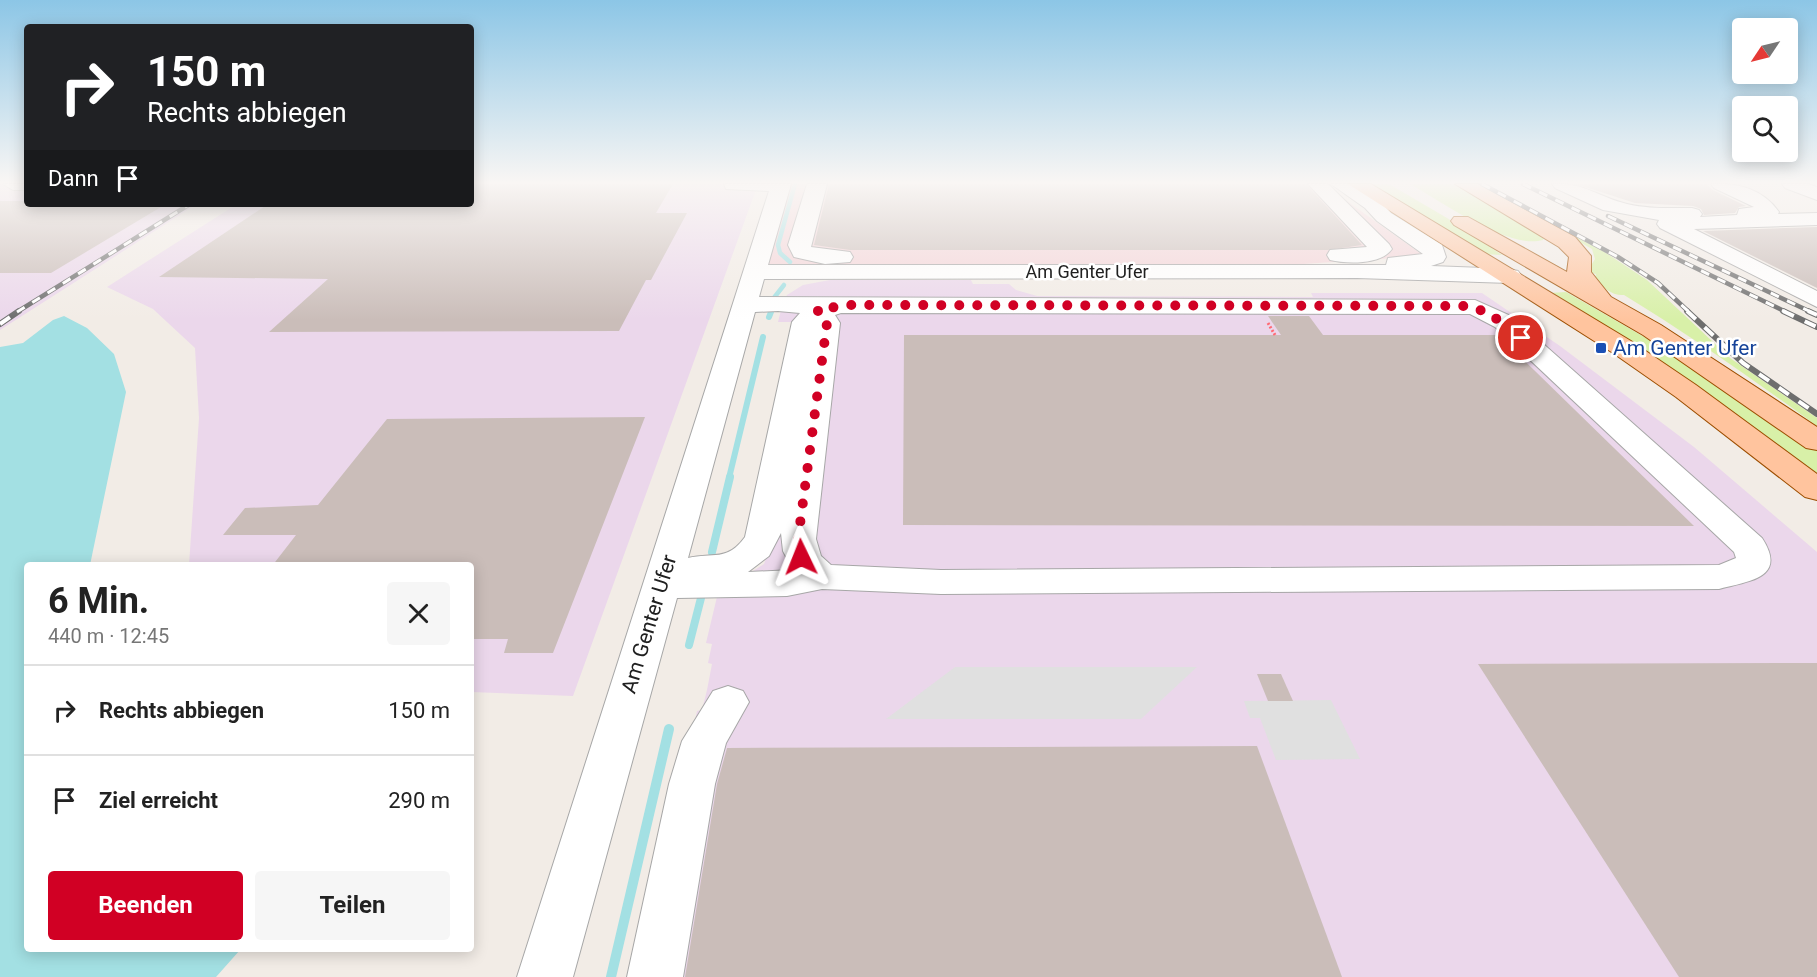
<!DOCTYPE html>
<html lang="de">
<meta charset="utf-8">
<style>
:root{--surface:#fff;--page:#f6f6f6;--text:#222;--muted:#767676;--line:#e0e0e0;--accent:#d10024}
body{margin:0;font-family:Roboto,sans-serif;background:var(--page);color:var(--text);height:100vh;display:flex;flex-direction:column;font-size:22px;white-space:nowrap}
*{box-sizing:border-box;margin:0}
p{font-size:20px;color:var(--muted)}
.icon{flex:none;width:33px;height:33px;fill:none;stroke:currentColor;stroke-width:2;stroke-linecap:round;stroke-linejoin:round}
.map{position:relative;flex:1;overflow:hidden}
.panel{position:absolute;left:24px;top:562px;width:450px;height:390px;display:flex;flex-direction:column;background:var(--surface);border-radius:6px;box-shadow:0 3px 15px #0003}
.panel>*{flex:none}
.top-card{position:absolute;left:24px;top:24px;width:450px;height:183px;border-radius:6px;box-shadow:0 3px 15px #0003;background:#202124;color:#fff;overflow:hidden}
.needle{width:39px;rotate:235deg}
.controls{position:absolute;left:1732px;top:18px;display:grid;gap:12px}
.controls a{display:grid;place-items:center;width:66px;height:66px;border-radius:6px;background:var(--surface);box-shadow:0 3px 15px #0003;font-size:30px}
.pin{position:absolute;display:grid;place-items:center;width:51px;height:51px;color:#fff;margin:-26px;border:3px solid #fff;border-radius:50%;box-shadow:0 2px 6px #0007}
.me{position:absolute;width:66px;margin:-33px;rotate:358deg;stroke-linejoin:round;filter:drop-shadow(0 0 4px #0008)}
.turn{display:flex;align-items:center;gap:21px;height:126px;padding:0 24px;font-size:27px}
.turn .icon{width:78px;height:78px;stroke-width:2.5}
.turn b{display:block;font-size:42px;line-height:51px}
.then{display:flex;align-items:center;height:57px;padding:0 24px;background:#0003;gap:12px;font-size:22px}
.round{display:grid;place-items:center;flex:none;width:63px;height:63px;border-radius:6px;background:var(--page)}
.summary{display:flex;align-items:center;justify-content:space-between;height:102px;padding:0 24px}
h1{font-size:36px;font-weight:700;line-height:45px}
.button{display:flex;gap:12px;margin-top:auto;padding:12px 24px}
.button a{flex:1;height:69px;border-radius:6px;background:var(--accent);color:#fff;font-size:24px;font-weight:700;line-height:69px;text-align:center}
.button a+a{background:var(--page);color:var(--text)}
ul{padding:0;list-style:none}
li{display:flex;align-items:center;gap:18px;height:90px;padding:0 24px;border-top:2px solid var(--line)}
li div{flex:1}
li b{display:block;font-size:22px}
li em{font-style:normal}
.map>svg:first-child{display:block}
</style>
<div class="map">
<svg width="1817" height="977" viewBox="0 0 1817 977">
<rect width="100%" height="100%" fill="#f2ece6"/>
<path fill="#f4d4d8" d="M781,184H1323L1424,256L1288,265L755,272Z"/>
<g fill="#ebd7eb">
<path d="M0,184H27V204H197L0,330Z"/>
<path d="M471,184H758L573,696L471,692V566L189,565L199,418L195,348L153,309L107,287L237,204H471Z"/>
<path d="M830,280H971L973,284H1009L1016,290L1037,296L1313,297L1311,293H1482L1560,346L1694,447L1817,552V977H639L697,711L702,710L707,690L712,664L708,663L712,644L706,643L721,580L753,571L764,564L768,553L811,322H778L783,302L787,295L803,285Z"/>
</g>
<g fill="#d8f0a8">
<path d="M1368,184H1389L1447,218L1502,255L1483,254Z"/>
<path d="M1410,184H1457L1475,197L1544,237L1543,240C1508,250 1441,201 1410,184Z"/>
<path d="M1509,202L1603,251L1647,280L1730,358L1817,418V426C1754,380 1691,336 1624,295C1612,296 1603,287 1595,279L1596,274L1587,272L1595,259L1592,249Z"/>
<path d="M1566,292L1672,353L1817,450V477L1549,293Z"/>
</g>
<g fill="#e0e0e0">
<path d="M955,667H1197L1141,719H886Z"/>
<path d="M1331,700L1360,759L1276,760L1260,718H1250L1244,701Z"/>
</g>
<path fill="#a3e0e3" d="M64,316L87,328L114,354L126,392L90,565L27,566V950H240L216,977H0V347L23,343L53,320Z"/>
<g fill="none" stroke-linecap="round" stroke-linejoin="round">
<g stroke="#a3e0e3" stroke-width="4.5">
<path d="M790,262L780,253L778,245L795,184"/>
<path d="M773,299L784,285"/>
</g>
<g stroke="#a3e0e3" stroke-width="6">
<path d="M769,317L771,312"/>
<path d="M729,478L763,337"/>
</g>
<g stroke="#a3e0e3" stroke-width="8">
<path d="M712,552L730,477"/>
<path d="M689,645L701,598"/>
</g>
<path stroke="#a3e0e3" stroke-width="10" d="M611,977L669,729"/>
</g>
<g fill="#cabdb9">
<path d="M471,184H673L656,213H687L651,280H646L619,331L269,332L328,279L159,277L268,204H471Z"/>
<path d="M829,184H1306L1362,245L1328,250H850L814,245Z"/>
<path d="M1576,184H1706L1713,190L1746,206L1739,207L1735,213L1704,215L1701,209L1693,206L1635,203Z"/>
<path d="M0,201H27V204H166L51,273H0Z"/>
<path d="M1817,227V288L1703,231Z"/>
<path d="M1268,316H1309L1323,335H1498L1694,526L903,525L904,335H1281Z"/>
<path d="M645,417L553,653H504L508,639H471V566H272L296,535H223L245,508L318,505L387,419Z"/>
<path d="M1817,663V977H1679L1478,664Z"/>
<path d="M1257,674H1281L1293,701H1268Z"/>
<path d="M1257,746L1342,977H685L717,784L727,748Z"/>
</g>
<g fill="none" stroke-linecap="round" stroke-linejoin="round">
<defs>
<g id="minor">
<path d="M3,184H27V190H13Z"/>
<path d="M724,184H791L768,265H1386L1388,258L1423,254L1377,221L1365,208L1331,184H1354L1379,200L1391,213L1442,245L1446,257L1443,262L1431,266L1510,269L1518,271L1522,276L1518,281L1510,283L1357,278L764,279L759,297L1475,300L1513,317L1762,538C1788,578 1749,581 1719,589L941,594L822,589L787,596L677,598L573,977H517L769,191L726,189ZM778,311L800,313L792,322L745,537C727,562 713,552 688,558L755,312ZM841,313L1470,314L1495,327L1734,552L1736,558L1719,565L941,570L831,565L821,556L816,539L840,323L835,315ZM781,533L783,551L793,570L748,572L769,556Z"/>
<path d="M807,184H827L811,247L850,252L853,257L850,262L825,264L794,257L788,245Z"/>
<path d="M1308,184H1328L1389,244L1392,249C1381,265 1347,264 1330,260L1327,255L1330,250L1367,247Z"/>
<path d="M1552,184C1584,182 1598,197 1627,204C1648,209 1670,208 1692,208L1699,210L1702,214L1700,217L1737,215L1739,209L1754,207L1714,188L1711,184C1738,182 1764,190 1779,212L1778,214L1817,213V225L1694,229L1817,291V307L1660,228L1657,224L1659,220L1603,210L1555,188Z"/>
<path d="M1782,184H1808L1817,187V200L1785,188Z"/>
<path d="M728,686L743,691L749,702L726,743L715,784L683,977H627L669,784L682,741L713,691Z"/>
</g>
<g id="major">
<path d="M1348,184H1371L1631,341L1696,385L1817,474V500L1805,497L1676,397L1613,353Z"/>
<path d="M1455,184H1478L1575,237L1591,256V272L1611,297L1661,325L1817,427V450L1806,448L1643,335L1454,225L1451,221L1454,217H1468L1567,272L1569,257L1559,247Z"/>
</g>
</defs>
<use href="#minor" stroke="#a7a7a7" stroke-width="2"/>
<use href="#major" stroke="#9d4e00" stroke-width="2"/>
<path stroke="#ff6a74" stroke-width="3" stroke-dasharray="2 2" stroke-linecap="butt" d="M1268,323L1275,335"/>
<use href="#minor" fill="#fff" fill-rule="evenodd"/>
<use href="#major" fill="#ffc49e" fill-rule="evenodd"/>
<defs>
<g id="rail-far1">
<path d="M1482,184L1618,257L1658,283L1689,312"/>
<path d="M1523,184L1786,312"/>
<path d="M1608,216L1811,312"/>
<path d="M17,312L190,204"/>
</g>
<g id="rail">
<path d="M1687,311L1743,363L1817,414"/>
<path d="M1783,311L1817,327"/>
<path d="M1808,311L1817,315"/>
<path d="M0,324L19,311"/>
</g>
</defs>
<use href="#rail-far1" stroke="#6e6e6e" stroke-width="4.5"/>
<use href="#rail" stroke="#6e6e6e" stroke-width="6"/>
<use href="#rail-far1" stroke="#fff" stroke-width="3" stroke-dasharray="9" stroke-linecap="butt"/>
<use href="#rail" stroke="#fff" stroke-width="4" stroke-dasharray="12" stroke-linecap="butt"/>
</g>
<linearGradient id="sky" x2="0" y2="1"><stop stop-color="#8cc6e6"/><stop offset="0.57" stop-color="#f9f6f4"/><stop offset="1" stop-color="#f9f6f4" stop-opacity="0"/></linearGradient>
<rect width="1817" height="320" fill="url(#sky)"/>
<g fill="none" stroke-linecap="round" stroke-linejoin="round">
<path stroke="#d10024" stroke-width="10" stroke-dasharray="0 18" d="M801,557L798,539L827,323L826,318L817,310L848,305L1467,306L1489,313L1521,338"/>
</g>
<rect fill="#1a4fb4" stroke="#fff" stroke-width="2" x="1595" y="342" width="12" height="12" rx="3"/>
<g text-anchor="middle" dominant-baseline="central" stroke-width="5" stroke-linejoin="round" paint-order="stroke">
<g font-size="18" fill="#202020" stroke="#fff">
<text x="1087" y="271">Am Genter Ufer</text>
</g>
<g font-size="21" fill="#164399" stroke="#fff" text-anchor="start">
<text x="1613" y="348">Am Genter Ufer</text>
</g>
<g font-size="21" fill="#202020" stroke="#fff">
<text transform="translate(649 624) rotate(-73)">Am Genter Ufer</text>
</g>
</g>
</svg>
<div class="controls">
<a><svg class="needle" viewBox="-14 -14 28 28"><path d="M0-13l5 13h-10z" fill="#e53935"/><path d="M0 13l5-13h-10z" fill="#767676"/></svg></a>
<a><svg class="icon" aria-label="search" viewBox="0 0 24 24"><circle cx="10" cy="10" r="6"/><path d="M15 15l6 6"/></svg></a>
</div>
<div class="pin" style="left:1521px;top:338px;background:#d93025"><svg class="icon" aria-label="arrive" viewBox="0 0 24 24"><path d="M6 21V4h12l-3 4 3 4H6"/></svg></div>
<svg class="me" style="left:801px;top:557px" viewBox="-20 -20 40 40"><path d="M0-17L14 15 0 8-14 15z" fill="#d10024" stroke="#fff" stroke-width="4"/></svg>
<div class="top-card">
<div class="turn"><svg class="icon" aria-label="right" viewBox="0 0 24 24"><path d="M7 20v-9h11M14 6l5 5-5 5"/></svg><div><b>150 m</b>Rechts abbiegen</div></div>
<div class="then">Dann<svg class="icon" aria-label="arrive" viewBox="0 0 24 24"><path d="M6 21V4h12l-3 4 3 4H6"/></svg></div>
</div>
<section class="panel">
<div class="summary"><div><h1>6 Min.</h1><p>440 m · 12:45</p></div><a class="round"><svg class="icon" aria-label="close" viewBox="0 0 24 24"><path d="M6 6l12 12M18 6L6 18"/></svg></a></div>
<ul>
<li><svg class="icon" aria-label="right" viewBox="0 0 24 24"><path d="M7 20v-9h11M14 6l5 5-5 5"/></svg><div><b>Rechts abbiegen</b></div><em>150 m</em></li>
<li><svg class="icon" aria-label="arrive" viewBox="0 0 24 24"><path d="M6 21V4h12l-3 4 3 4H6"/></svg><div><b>Ziel erreicht</b></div><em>290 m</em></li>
</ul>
<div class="button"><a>Beenden</a><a>Teilen</a></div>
</section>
</div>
